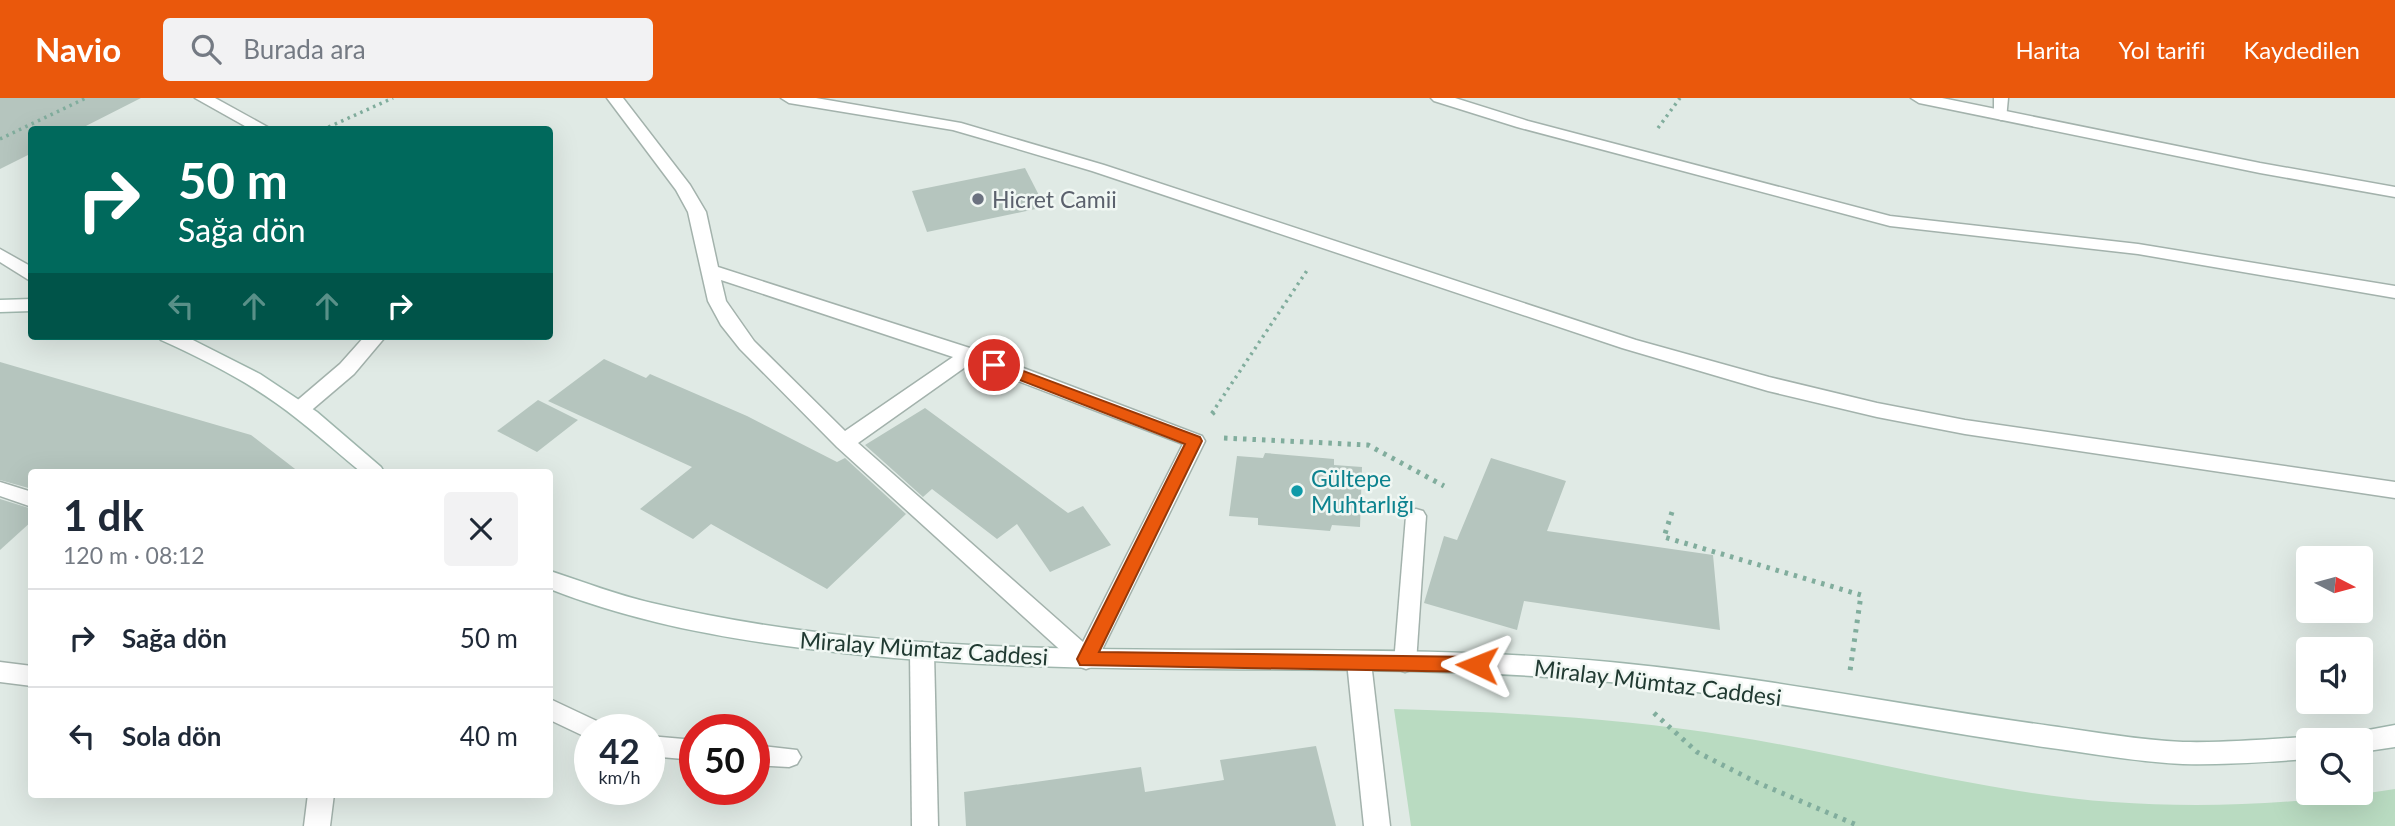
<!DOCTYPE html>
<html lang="tr">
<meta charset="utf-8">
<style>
:root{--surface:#fff;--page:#f2f2f3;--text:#1f2937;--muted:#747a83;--line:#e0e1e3;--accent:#ea580c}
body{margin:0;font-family:Lato,sans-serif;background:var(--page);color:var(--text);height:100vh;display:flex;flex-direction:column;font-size:26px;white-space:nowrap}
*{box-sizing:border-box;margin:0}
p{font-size:23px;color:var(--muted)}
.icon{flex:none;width:38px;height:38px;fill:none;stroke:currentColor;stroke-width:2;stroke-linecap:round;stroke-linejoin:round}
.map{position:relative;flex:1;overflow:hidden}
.sheet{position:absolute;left:28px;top:371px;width:525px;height:329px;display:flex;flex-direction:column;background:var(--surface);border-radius:7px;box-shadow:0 7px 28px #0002}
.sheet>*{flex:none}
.banner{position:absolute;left:28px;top:28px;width:525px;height:214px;border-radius:7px;box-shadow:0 7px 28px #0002;background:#00695c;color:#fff;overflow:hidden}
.needle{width:46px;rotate:96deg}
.controls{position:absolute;left:2296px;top:448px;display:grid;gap:14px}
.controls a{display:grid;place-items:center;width:77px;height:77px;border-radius:7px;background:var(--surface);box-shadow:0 7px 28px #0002;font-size:35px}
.speed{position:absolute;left:574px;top:616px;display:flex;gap:14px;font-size:35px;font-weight:700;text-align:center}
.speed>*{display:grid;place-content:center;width:91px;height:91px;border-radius:50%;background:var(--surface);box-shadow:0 7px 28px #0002;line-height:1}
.speed small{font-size:18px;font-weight:400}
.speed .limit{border:10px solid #d22;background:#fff;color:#111}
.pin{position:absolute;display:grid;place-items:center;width:60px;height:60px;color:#fff;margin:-30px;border:4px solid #fff;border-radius:50%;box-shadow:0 2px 7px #0007}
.me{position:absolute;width:77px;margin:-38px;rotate:272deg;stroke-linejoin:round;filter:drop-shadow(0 0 5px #0008)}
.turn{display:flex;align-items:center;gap:24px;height:147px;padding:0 35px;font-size:32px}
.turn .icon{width:91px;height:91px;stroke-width:2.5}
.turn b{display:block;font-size:49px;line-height:60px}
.lanes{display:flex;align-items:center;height:66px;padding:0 35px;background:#0003;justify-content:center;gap:35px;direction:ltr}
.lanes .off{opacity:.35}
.round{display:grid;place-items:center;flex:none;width:74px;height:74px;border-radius:7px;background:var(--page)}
.summary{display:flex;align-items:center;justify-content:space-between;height:119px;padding:0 35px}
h1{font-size:42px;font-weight:700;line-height:52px}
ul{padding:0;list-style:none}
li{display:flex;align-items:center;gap:21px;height:98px;padding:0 35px;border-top:2px solid var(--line)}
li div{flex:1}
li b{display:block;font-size:26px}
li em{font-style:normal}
header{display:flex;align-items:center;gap:42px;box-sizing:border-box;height:98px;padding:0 35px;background:var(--accent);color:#fff}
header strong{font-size:33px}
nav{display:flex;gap:38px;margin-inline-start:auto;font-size:24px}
.search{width:490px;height:63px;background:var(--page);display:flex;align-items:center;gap:18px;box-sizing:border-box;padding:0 24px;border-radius:7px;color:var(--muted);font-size:26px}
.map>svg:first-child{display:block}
</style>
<header>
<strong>Navio</strong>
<div class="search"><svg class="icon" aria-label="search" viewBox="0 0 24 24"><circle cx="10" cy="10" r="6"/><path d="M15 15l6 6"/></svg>Burada ara</div>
<nav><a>Harita</a><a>Yol tarifi</a><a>Kaydedilen</a></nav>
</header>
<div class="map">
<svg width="2395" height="728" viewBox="0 0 2395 728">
<rect width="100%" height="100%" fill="#e0eae5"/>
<path fill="#b9dbc1" d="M1394,611C1507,614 1620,620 1731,638C1832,654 1931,680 2032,695C2148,713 2279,710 2395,691V728H1411Z"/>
<g fill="#b5c5be">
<path d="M0,0H141L78,32H32V55L0,71Z"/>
<path d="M1025,70L1045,109L927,134L912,93Z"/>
<path d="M604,261L646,280L650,276L747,318L837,364L845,360L906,416L827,491L711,426L693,441L640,411L692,369L548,303Z"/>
<path d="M0,264L251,337L299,374H32V391L0,382Z"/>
<path d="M538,302L578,322L537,354L497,333Z"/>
<path d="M925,310L1068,415L1083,408L1111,447L1050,474L1017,426L997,441L932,391L923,399L865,347Z"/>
<path d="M1265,355L1334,361V367L1362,369L1360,429L1332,427L1330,433L1258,427V420L1229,418L1237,358L1263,360Z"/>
<path d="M1491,360L1566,383L1547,433L1713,457L1720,532L1524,503L1517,532L1424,505L1444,438L1457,442Z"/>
<path d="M0,401L32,411V423L0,452Z"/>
<path d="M1316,648L1336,728H966L964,694L1141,669L1145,694L1224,682L1220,662Z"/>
</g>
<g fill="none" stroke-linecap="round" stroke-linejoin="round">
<defs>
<g id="service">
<path d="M1994,0H2008L2006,21L2001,22L1994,18Z"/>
<path d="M0,384L32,394V409L0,398Z"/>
<path d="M1416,411L1423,413L1426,418L1416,565L1413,571L1405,574L1397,571L1394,565L1406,418L1409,413Z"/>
<path d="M550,601L601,625L604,632H590V641L550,622Z"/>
<path d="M649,638L695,642V662L649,658Z"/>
<path d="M754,647L797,652L801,659L797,666L789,669L754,667Z"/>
</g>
<g id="minor">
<path d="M195,0H215L273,32H252Z"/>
<path d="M607,0H623L690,87L706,114L718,169L976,252L1202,338L1205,343L1094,568L1086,571L1078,568L837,349L740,251L721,227L708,203L688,114L676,92ZM721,182L953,259L845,333L754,243L726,203ZM971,265L1183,346L1083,544L858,345Z"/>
<path d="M781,0H816L961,25L1104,67L1636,242L1769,279L1877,305L1965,322L2395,384V400L1965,336L1877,319L1768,293L1622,250L1092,73L991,43L953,32L789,5Z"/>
<path d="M1431,0H1455L1528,23L1890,118L2138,146L2395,188V200L2138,156L1890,128L1517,29L1434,3Z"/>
<path d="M1911,0H1942L2260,65L2395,89V99L2260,75L1919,5Z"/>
<path d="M0,151L32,169V184L0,164Z"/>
<path d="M365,238H386L354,276L307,316H293L290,311L293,306L340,266Z"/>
<path d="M922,544L930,547L934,554L938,728H912L910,554L914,547Z"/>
<path d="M1359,554L1368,557L1371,564L1390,728H1364L1347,564L1350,557Z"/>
<path d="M0,564L32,568V588L0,584Z"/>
<path d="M308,696H334L330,728H304Z"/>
</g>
<g id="secondary">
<path d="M32,201V213L0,214V202Z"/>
<path d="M158,238H185L260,276L317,314L381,369L384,374H361C333,351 306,326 276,305C241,280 201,260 161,242Z"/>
<path d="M550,473C584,484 617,497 652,505C966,580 1292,534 1610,564C1758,578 1904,608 2051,628C2095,634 2139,642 2183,644C2225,645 2267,641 2308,639L2317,642H2308V661C2267,664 2225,667 2183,666C2139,664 2095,656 2051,650C1904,629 1758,598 1610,584C1359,560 1105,583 853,556C750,545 647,529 550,491Z"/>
<path d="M2395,627V649L2361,654V642H2349L2352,635Z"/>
</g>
</defs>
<use href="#service" stroke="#a3b2ac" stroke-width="3"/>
<use href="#minor" stroke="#a3b2ac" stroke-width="3"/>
<use href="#secondary" stroke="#9fb6ad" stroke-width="3"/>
<g stroke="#81ad9d" stroke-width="3.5" stroke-dasharray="2.5 4.5" stroke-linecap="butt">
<path d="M1658,30L1680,0"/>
<path d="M322,32L393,0"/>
<path d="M0,41L86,0"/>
<path d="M1212,315L1308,171"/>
</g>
<g stroke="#81ad9d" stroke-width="5" stroke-dasharray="3.5 6" stroke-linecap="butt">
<path d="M1212,316L1214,314"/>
<path d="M1224,340L1368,347L1444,388"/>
<path d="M1672,414L1664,439L1861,497L1850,573"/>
<path d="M1654,615L1697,654L1756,684L1859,728"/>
</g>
<use href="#service" fill="#fff" fill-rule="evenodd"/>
<use href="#minor" fill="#fff" fill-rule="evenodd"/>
<use href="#secondary" fill="#fff" fill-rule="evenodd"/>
</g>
<path fill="#ea580c" stroke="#983908" stroke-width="2" d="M994,262L1200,339L1202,343L1099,554L1477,559L1484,561L1486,567L1484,572L1477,574L1080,567L1077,561L1185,346L989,270L987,267L989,263Z"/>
<circle fill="#6b7280" stroke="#f0f7f3" stroke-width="2.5" cx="978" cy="101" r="7"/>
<circle fill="#0f9aa8" stroke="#f0f7f3" stroke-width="2.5" cx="1297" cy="393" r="7"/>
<g text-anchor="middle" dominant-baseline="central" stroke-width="5" stroke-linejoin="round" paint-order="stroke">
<g font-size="23" fill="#5b616d" stroke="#f0f7f3" text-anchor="start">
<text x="992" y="101">Hicret Camii</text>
</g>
<g font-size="23" fill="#0d838f" stroke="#f0f7f3" text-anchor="start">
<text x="1311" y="380">Gültepe<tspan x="1311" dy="26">Muhtarlığı</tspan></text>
</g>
<g font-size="23" fill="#213a32" stroke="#f0f7f3">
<text transform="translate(924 550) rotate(4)">Miralay Mümtaz Caddesi</text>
<text transform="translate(1658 584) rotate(7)">Miralay Mümtaz Caddesi</text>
</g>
</g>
</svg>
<div class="controls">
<a><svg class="needle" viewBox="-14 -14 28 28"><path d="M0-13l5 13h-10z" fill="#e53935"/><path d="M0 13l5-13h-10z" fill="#747a83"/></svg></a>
<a><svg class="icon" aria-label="sound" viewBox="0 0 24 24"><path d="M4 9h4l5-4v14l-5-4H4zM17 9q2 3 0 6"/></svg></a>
<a><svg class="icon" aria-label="search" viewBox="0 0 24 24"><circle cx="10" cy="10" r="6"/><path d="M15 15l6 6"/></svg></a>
</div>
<div class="speed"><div>42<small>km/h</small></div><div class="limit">50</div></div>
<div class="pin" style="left:994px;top:267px;background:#d93025"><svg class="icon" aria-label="arrive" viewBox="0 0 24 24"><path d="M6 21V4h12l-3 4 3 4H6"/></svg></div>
<svg class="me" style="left:1477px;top:567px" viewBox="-20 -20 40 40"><path d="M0-17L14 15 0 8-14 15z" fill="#ea580c" stroke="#fff" stroke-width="4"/></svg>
<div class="banner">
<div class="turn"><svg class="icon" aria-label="right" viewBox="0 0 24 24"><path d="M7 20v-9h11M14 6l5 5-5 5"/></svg><div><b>50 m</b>Sağa dön</div></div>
<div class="lanes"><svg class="icon off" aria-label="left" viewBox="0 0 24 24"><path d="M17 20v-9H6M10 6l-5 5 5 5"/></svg><svg class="icon off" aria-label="ahead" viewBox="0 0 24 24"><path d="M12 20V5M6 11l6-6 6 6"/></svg><svg class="icon off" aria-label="ahead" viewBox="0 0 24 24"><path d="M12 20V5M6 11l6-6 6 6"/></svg><svg class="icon" aria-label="right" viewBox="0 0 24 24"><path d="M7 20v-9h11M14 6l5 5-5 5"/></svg></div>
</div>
<section class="sheet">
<div class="summary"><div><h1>1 dk</h1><p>120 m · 08:12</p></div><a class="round"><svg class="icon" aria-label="close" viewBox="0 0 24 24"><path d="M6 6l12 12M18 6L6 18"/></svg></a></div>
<ul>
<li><svg class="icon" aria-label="right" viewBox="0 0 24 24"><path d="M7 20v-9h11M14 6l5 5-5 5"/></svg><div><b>Sağa dön</b></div><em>50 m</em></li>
<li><svg class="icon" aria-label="left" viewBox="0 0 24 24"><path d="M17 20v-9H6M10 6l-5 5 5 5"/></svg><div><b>Sola dön</b></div><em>40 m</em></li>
</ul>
</section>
</div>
